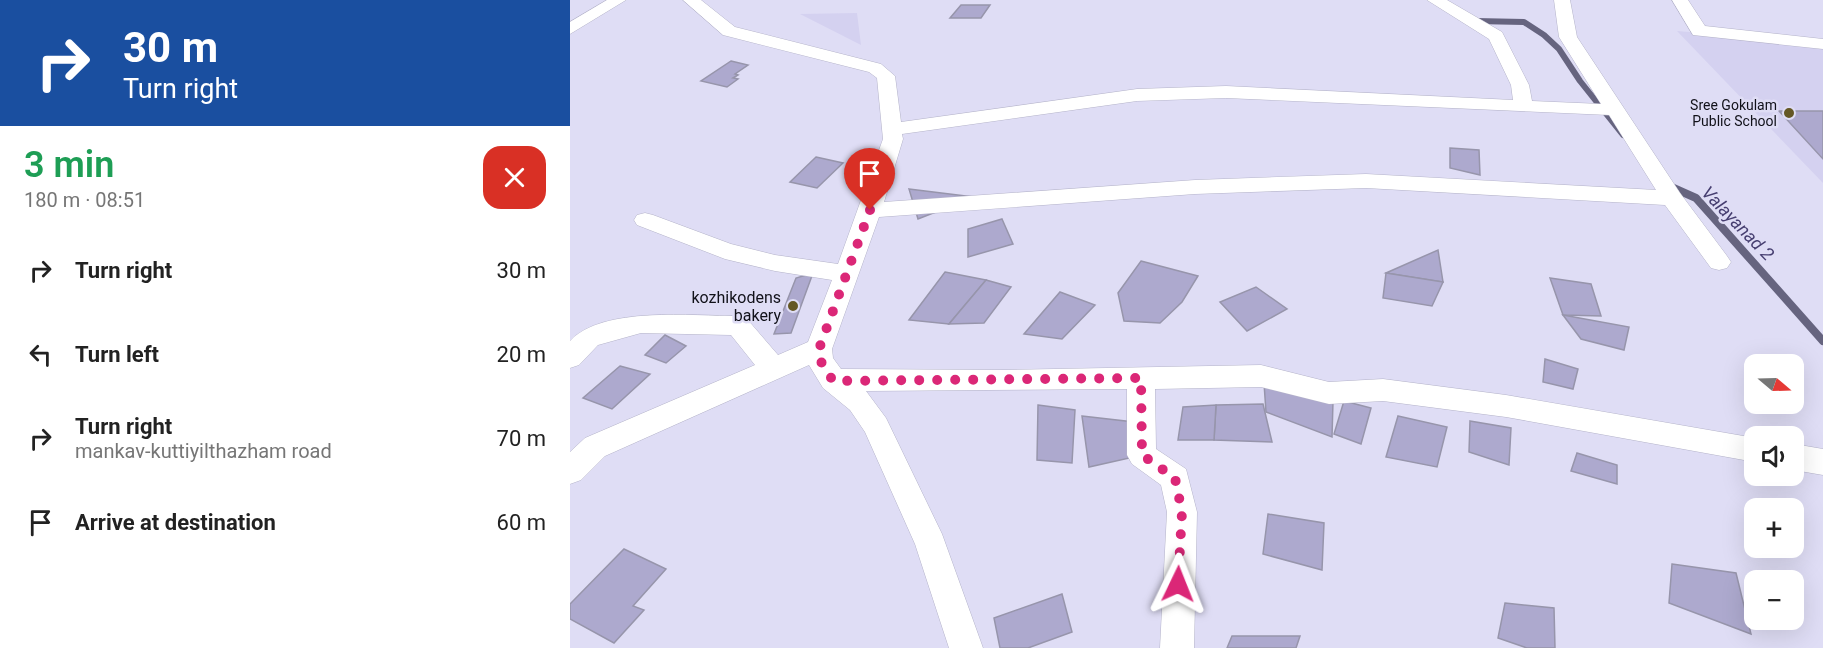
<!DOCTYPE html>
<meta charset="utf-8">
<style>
:root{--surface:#fff;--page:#f2f2f2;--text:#222;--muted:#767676}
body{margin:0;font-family:Roboto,sans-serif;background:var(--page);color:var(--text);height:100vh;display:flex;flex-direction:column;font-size:22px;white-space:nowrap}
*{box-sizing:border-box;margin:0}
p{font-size:20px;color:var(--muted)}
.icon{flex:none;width:33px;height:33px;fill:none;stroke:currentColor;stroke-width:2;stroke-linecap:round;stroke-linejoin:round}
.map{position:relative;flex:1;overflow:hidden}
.sheet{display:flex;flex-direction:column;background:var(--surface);width:570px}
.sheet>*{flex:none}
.guide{background:#1a4fa0;color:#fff;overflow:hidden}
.needle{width:39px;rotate:109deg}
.buttons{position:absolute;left:1174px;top:354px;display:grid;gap:12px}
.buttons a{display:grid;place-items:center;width:60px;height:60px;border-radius:12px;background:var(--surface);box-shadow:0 6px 24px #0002;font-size:30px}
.pin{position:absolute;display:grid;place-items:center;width:51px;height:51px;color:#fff;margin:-62px -26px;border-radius:50% 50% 50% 0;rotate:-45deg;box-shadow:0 0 6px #0007}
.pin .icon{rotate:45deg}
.me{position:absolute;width:66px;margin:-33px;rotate:2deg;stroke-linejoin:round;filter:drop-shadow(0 0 4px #0008)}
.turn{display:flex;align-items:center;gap:21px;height:126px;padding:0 24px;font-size:27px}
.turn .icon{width:78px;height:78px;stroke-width:2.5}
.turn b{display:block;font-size:42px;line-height:51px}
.round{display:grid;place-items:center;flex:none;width:63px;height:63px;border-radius:18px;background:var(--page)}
.overview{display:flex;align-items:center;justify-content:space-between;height:102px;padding:0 24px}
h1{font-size:36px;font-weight:600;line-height:45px;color:#1e9e55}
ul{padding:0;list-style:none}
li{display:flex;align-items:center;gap:18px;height:84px;padding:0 24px}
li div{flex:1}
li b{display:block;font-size:22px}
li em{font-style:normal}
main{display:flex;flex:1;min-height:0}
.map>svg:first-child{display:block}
</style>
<main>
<section class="sheet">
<div class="guide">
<div class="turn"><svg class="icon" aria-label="right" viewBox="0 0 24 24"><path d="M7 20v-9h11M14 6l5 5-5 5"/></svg><div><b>30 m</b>Turn right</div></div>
</div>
<div class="overview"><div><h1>3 min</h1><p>180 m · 08:51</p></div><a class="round" style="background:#d93025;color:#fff"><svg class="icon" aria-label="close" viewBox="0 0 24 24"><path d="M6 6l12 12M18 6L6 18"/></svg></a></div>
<ul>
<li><svg class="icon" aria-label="right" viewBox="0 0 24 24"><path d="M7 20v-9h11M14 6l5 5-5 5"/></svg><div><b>Turn right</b></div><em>30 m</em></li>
<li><svg class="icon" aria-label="left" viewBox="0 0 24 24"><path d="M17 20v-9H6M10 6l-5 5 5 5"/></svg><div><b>Turn left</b></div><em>20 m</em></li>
<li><svg class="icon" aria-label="right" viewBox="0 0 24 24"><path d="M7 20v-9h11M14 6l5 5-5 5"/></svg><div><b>Turn right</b><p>mankav-kuttiyilthazham road</p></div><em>70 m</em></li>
<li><svg class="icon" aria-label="arrive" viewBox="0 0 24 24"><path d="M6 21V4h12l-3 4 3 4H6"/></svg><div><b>Arrive at destination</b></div><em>60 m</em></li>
</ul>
</section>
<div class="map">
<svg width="1253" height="648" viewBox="0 0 1253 648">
<rect width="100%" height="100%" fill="#dfddf5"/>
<g fill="#d4d1f0">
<path d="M287,13L291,45L230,14Z"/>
<path d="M1107,31L1253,43V183Z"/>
</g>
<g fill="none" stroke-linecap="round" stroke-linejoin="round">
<path stroke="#66647f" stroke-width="6" d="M905,21L954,22L974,35L989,49L1010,81L1053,135"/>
<path stroke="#66647f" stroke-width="8" d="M1099,186L1126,198L1253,341"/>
</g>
<g fill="#ada9ce" stroke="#9795ab" stroke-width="1.5">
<path d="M391,5H420L411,18H380Z"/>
<path d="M161,61L178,65L165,74L168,75L163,78L168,79L157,87L131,81Z"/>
<path d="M1209,111H1253V159Z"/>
<path d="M880,148L909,150L910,175L880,168Z"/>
<path d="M246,157L273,163L247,188L220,182Z"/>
<path d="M339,189L404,197L348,219Z"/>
<path d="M432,219L443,244L398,257V229Z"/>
<path d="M868,250L873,282L816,273Z"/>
<path d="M571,261L628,276L612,302L590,323L554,321L548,293Z"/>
<path d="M375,272L416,280L379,324L339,320Z"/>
<path d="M243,273L221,333L204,334L226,278Z"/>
<path d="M816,273L873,282L862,306L813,298Z"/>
<path d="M980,278L1021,284L1031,316L993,315Z"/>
<path d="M416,280L441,287L414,323L379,324Z"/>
<path d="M686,287L717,309L677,331L650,302Z"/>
<path d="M490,292L525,305L492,339L454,334Z"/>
<path d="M993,315L1059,327L1054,350L1011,339Z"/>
<path d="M95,335L116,346L96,363L75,355Z"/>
<path d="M975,359L1008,369L1003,389L973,382Z"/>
<path d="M50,366L80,374L42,409L13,398Z"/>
<path d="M694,383L763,401L762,437L696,412Z"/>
<path d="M774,401L801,408L791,444L764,434Z"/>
<path d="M693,404L702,442L644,440L646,405Z"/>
<path d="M468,405L505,410L502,463L467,460Z"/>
<path d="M646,405L644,440H608L613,407Z"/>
<path d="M512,416L564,422V457L519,467Z"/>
<path d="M828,416L877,427L867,467L816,457Z"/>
<path d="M900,421L941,428L939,465L899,452Z"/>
<path d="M1007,453L1047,465V484L1001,471Z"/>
<path d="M698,514L754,523L752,570L693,554Z"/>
<path d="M54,549L96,569L63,606L74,610L44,643L0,619V604Z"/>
<path d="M1102,564L1166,573L1181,634L1099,603Z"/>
<path d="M492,594L502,632L458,648H430L424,618Z"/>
<path d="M935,603L984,608L985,648H957L928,638Z"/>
<path d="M662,636H730L726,648H657Z"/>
</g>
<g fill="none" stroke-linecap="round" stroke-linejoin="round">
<defs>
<g id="street">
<path d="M37,0H56L0,34V22Z"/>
<path d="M113,0H131L165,27L311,64L325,76L331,122L567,89L656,86L943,100L941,85L919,39L857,0H877L932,32L959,85L962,101L1031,104L989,37L984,0H1000L1007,37L1110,193L1157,256L1161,262L1157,268L1149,270L1141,268L1095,205L796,188L625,194L309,217L262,349L263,358L271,369L436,370L691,365L759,382L813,379L936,395L1185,438V462L936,417L813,401L759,404L691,387L585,389L586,449L616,469L627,512L624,648H590L597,512L591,485L562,464L557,455V389L296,391L316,418L372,534L413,648H379L345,544L295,432L280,410L253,388L239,365L35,456L11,480L0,484V452L15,438L185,365L161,335L71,333L28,345L9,365L0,368V341C32,306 123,316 168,316L177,319L208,355L238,342L262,280L205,271L155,259L67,225L64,220L67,215L75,213L83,215L161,244L205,255L268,264L313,139L307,78L299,72L153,35ZM656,98L1039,115L1086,190L796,174L625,180L314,202L333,139L332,134L567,101Z"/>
<path d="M1102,0H1118L1135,26L1253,39V49L1123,35Z"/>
<path d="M1224,444L1253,449V475L1224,470Z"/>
</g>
</defs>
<use href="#street" stroke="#b4b3c9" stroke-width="1"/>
<use href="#street" fill="#fff" fill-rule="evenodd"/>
</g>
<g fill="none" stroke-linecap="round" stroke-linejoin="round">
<path stroke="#db2777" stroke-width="10" stroke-dasharray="0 18" d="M300,210L249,349L250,360L263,381L571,378L572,455L605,478L612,512L608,584"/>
</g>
<g fill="#645724" stroke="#dfddf5" stroke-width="2">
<circle cx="1219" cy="113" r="6"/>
<circle cx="223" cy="306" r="6"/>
</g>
<g text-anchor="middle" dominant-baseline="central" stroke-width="5" stroke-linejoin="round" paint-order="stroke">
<g font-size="14" fill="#111119" stroke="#dfddf5" text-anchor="end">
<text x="1207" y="105">Sree Gokulam<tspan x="1207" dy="16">Public School</tspan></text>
</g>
<g font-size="16" fill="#111119" stroke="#dfddf5" text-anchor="end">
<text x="211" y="297">kozhikodens<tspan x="211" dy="18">bakery</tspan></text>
</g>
<g font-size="18" font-style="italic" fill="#463e70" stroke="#dfddf5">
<text transform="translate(1168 223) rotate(46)">Valayanad 2</text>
</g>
</g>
</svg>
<div class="buttons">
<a><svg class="needle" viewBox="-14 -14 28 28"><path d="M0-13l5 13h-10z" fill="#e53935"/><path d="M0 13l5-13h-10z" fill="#767676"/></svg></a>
<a><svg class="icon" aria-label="sound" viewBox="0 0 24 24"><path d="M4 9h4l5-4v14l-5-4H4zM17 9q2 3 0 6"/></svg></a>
<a>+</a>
<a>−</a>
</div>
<div class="pin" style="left:300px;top:210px;background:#d93025"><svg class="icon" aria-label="arrive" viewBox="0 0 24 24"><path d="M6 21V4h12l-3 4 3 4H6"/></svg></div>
<svg class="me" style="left:608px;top:584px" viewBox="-20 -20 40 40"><path d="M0-17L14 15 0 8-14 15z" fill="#db2777" stroke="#fff" stroke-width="4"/></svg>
</div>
</main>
